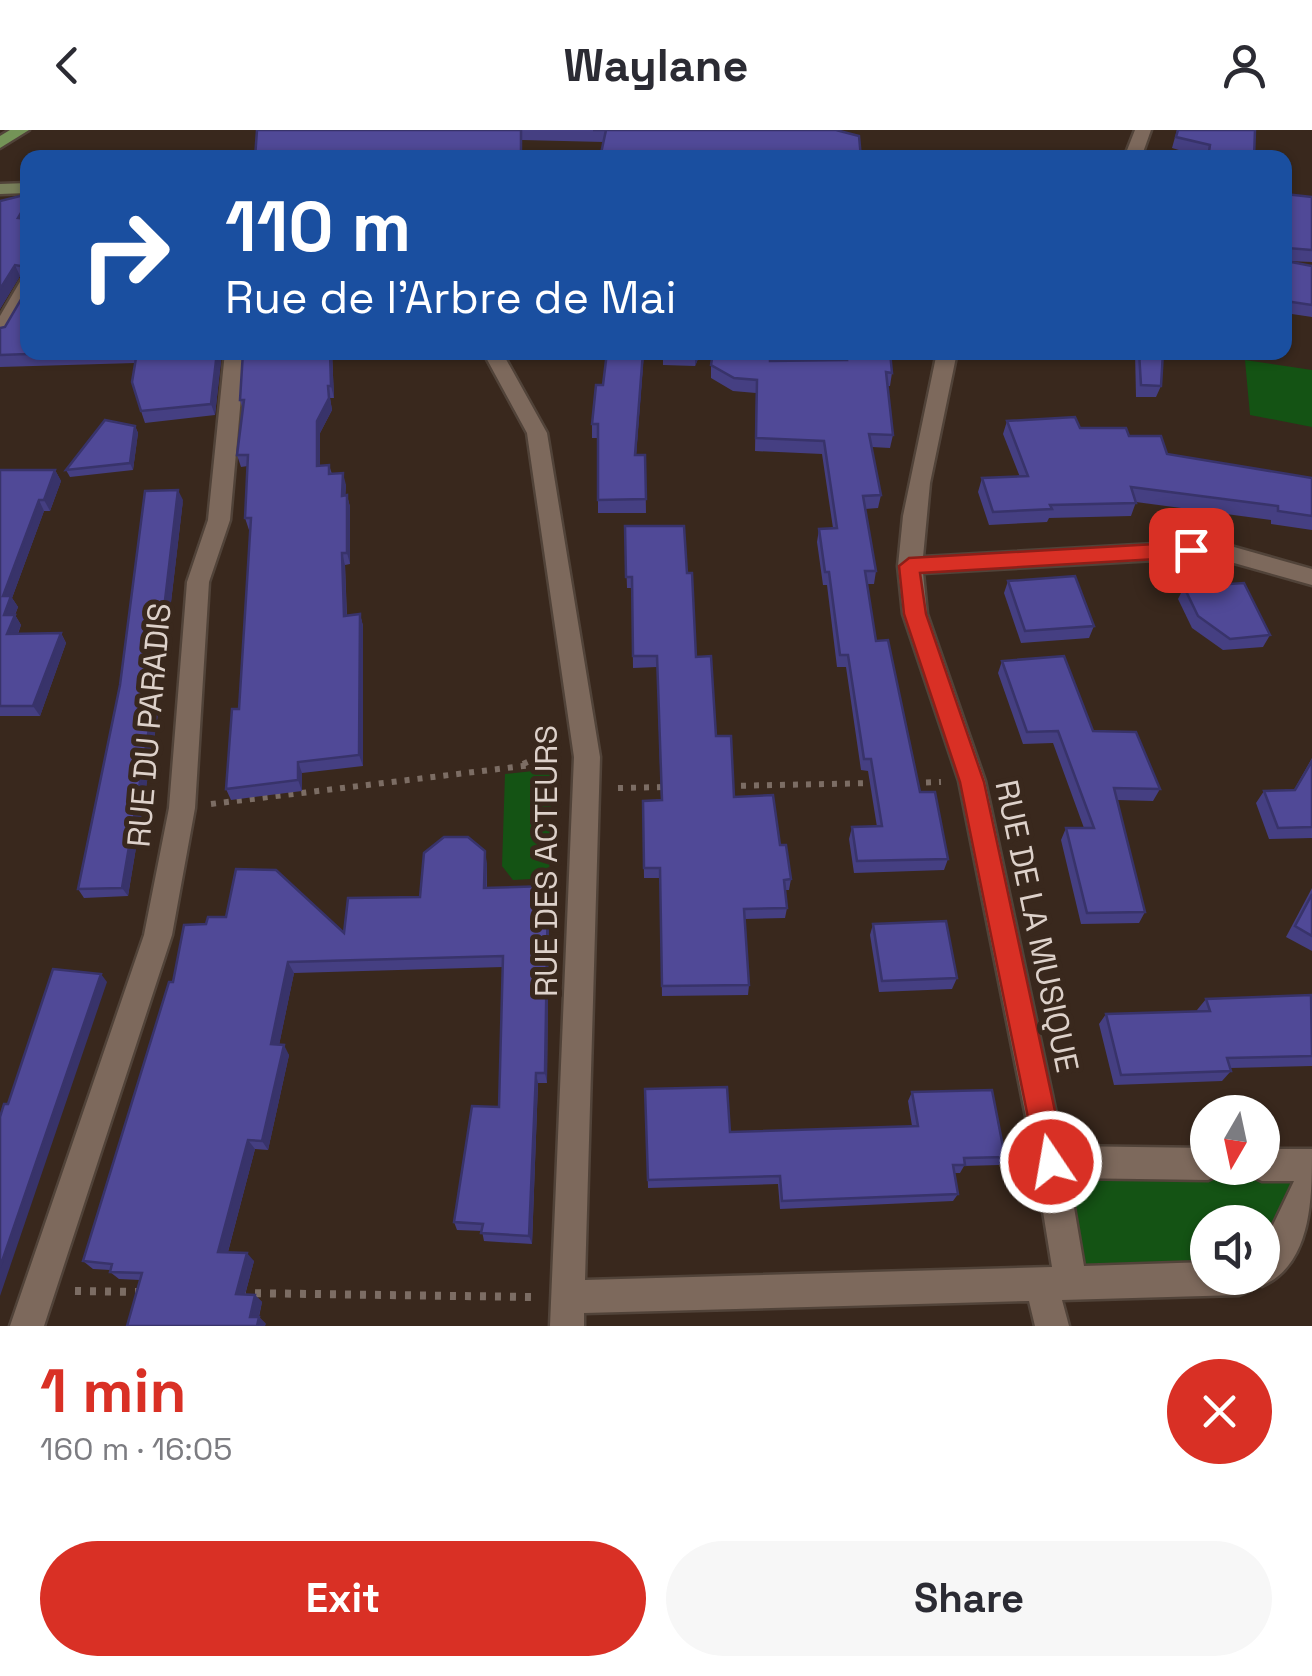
<!DOCTYPE html>
<meta charset="utf-8">
<style>
:root{--surface:#fff;--page:#f7f7f7;--text:#2b2b33;--muted:#7c7c81;--accent:#d93025}
body{margin:0;font-family:"Space Grotesk",sans-serif;background:var(--page);color:var(--text);height:100vh;display:flex;flex-direction:column;font-size:38px;white-space:nowrap}
*{box-sizing:border-box;margin:0}
p{font-size:32px;color:var(--muted)}
.icon{flex:none;width:55px;height:55px;fill:none;stroke:currentColor;stroke-width:2;stroke-linecap:round;stroke-linejoin:round}
.map{position:relative;height:1196px;overflow:hidden}
.details{display:flex;flex-direction:column;background:var(--surface);flex:1}
.details>*{flex:none}
.hud{position:absolute;left:20px;top:20px;width:1272px;height:210px;border-radius:20px;box-shadow:0 2px 8px #0004;background:#1a4fa0;color:#fff;overflow:hidden}
.needle{width:65px;rotate:189deg}
.fabs{position:absolute;left:1190px;top:965px;display:grid;gap:20px}
.fabs a{display:grid;place-items:center;width:90px;height:90px;border-radius:50%;background:var(--surface);box-shadow:0 2px 8px #0004;font-size:50px}
.pin{position:absolute;display:grid;place-items:center;width:85px;height:85px;color:#fff;margin:-42px;border-radius:20px;box-shadow:0 5px 15px #0006}
.me{position:absolute;width:110px;margin:-55px;rotate:348deg;stroke-linejoin:round;filter:drop-shadow(0 0 8px #0008)}
.turn{display:flex;align-items:center;gap:35px;height:210px;padding:0 40px;font-size:45px}
.turn .icon{width:130px;height:130px;stroke-width:2.5}
.turn b{display:block;font-size:70px;line-height:85px}
.round{display:grid;place-items:center;flex:none;width:105px;height:105px;border-radius:52px;background:var(--page)}
.head{display:flex;align-items:center;justify-content:space-between;height:170px;padding:0 40px}
h1{font-size:60px;font-weight:800;line-height:75px;color:var(--accent)}
.primary-button{display:flex;gap:20px;margin-top:auto;padding:20px 40px}
.primary-button a{flex:1;height:115px;border-radius:60px;background:var(--accent);color:#fff;font-size:40px;font-weight:800;line-height:115px;text-align:center}
.primary-button a+a{background:var(--page);color:var(--text)}
header{display:flex;justify-content:space-between;align-items:center;height:130px;padding:0 40px;background:var(--surface);font-size:45px;font-weight:800}
.map>svg:first-child{display:block}
</style>
<header><svg class="icon" aria-label="back" viewBox="0 0 24 24"><path d="M15 5l-7 7 7 7"/></svg>Waylane<svg class="icon" aria-label="person" viewBox="0 0 24 24"><circle cx="12" cy="8" r="4"/><path d="M4 21q1-7 8-7t8 7"/></svg></header>
<div class="map">
<svg width="1312" height="1196" viewBox="0 0 1312 1196">
<rect width="100%" height="100%" fill="#39281d"/>
<g fill="#145314">
<path d="M1245,230L1312,240V297L1250,285Z"/>
<path d="M552,639L549,748L513,750L502,736L505,644Z"/>
<path d="M1051,1032L1208,1038L1312,1035V1046L1279,1126L1263,1140L1262,1092H1208V1148H1239L1071,1154Z"/>
</g>
<g fill="none" stroke-linecap="round" stroke-linejoin="round">
<defs>
<g id="minor">
<path d="M1135,0H1151L1141,28H1124Z"/>
<path d="M28,149V171L7,207L0,209V186L21,150Z"/>
<path d="M225,222H245L230,390L209,452L195,678L172,805L44,1196H10L144,805L169,678L187,452L208,390Z"/>
<path d="M483,222H502L547,303L600,627L585,1150L1052,1137L1035,1032L959,651L903,484L898,436L903,386L937,222H957L930,353L923,427L1191,412L1227,415L1312,439V455L1227,431L1191,428L923,443L927,484L985,651L1063,1016L1208,1018V1038H1222L1219,1045L1208,1050L1069,1048L1084,1136L1208,1132V1148H1262V1118L1294,1051H1262L1251,1046L1247,1038H1262V1019H1312C1312,1068 1312,1134 1262,1156L1253,1153L1251,1160L1239,1165L1062,1170L1069,1196H1035L1029,1171L584,1183V1196H550L574,627L527,303Z"/>
</g>
<path id="secondary" d="M28,53V63L0,64V54Z"/>
<path id="primary" d="M10,0H29L0,18V6Z"/>
</defs>
<use href="#minor" stroke="#514339" stroke-width="5"/>
<use href="#secondary" stroke="#514339" stroke-width="5"/>
<use href="#primary" stroke="#514339" stroke-width="5"/>
<g stroke="#7c6d64" stroke-width="6" stroke-dasharray="5 8" stroke-linecap="butt">
<path d="M523,634L545,624L554,614"/>
<path d="M913,653L941,652"/>
<path d="M728,656L876,653"/>
<path d="M618,658L666,657"/>
<path d="M211,674L556,632"/>
</g>
<g stroke="#7c6d64" stroke-width="8" stroke-dasharray="6 9" stroke-linecap="butt">
<path d="M75,1161L142,1162"/>
<path d="M240,1163L532,1167"/>
</g>
<use href="#minor" fill="#7d695c" fill-rule="evenodd"/>
<use href="#secondary" fill="#787f5a" fill-rule="evenodd"/>
<use href="#primary" fill="#749457" fill-rule="evenodd"/>
</g>
<g fill="#453f82">
<path d="M257,0H836L604,12L522,10V28Z"/>
<path d="M1177,0L1254,28H1206L1172,18Z"/>
<path d="M28,64V222H222L215,285L145,293L141,281L135,233L0,237V198L5,197L26,161V148L20,146L0,179V71Z"/>
<path d="M1285,64L1312,67V132L1286,131L1312,136V187L1285,183Z"/>
<path d="M332,222L334,268H330L332,280L320,303V336L329,335L332,344L346,355L345,366L347,365L350,377V434L345,435L347,486L360,484L363,496V636L302,643V661L231,670L226,659L239,579L250,400H249L245,388L248,336L241,337L237,325L243,280L240,270Z"/>
<path d="M607,222H644L636,325H645L646,383H598V308H592V294L603,255Z"/>
<path d="M663,222H701L695,236L663,235Z"/>
<path d="M843,222H890L892,243L890,256H887L893,305L890,318L872,317L881,365L878,378L865,379L876,441L874,454H867L876,511L920,662L948,729L944,740L854,743L849,709L852,697H877L868,641L861,640L846,537H837L827,455H823L817,412L819,399L833,398L822,324L755,321L756,263L733,261L711,248V235L770,231L844,230Z"/>
<path d="M1135,222H1163L1161,256L1156,267H1136Z"/>
<path d="M1007,291L1080,298L1129,306L1167,324L1312,348V400L1271,394V390L1136,372L1131,386L1049,388L1047,392L989,395L978,362L982,348L1020,347L1003,304Z"/>
<path d="M135,296L138,303L133,340L70,347L66,340Z"/>
<path d="M0,340H55L61,351L50,381H44L12,468L18,477L15,485L21,495L18,504L61,503L66,513L40,586H0Z"/>
<path d="M183,370L157,591L128,766L84,768L78,759Z"/>
<path d="M625,396L687,443L696,527L716,606L734,667L780,715L791,749L789,760H785L787,778L785,788L745,789L749,855L748,865L662,866L660,748H644L643,681L661,670L657,537L633,538L632,458H627Z"/>
<path d="M1008,451L1094,496L1089,508L1021,513L1004,463Z"/>
<path d="M1184,457L1270,505L1263,517L1223,520L1192,498L1178,469Z"/>
<path d="M1002,531L1093,601L1160,659L1153,671L1117,670L1145,782L1139,793L1081,794L1061,710L1066,698H1084L1053,613L1023,614L998,543Z"/>
<path d="M1312,628V708L1269,709L1256,673L1264,661L1294,660Z"/>
<path d="M487,733V758L548,756L549,767L547,953H538L532,1114L484,1111L482,1101L457,1100L454,1092L499,977L503,837L294,843L279,915L289,925L268,1020L255,1019L228,1122L254,1131L245,1165H255L262,1172L259,1187L266,1194L140,1150L119,1149L110,1142V1140L93,1139L83,1131L173,852L344,803Z"/>
<path d="M1312,758V821L1286,807Z"/>
<path d="M873,794L957,848L952,859L879,862L870,805Z"/>
<path d="M1312,867V936L1230,938L1231,941L1222,951L1114,955L1099,894L1106,884L1198,882L1197,880L1206,869Z"/>
<path d="M645,959L730,1002L912,996L908,971L912,962L1005,1027L999,1035L964,1036L960,1043H955L958,1064L953,1071L780,1079L778,1054L648,1058Z"/>
</g>
<g fill="#38336a">
<path d="M28,71V92L18,88Z"/>
<path d="M15,135L20,146L0,179V159Z"/>
<path d="M217,222H222L215,285L211,274Z"/>
<path d="M330,222H332L334,268L331,256Z"/>
<path d="M643,222H644L635,339V325Z"/>
<path d="M696,222H701L695,236V224Z"/>
<path d="M328,256L332,280L320,303V348L317,336V291Z"/>
<path d="M135,296L138,303L133,340L130,333Z"/>
<path d="M55,340L61,351L50,381L44,370Z"/>
<path d="M343,343L346,355L345,378L342,366Z"/>
<path d="M178,360L183,370L157,591L128,766L122,758Z"/>
<path d="M347,365L350,377V434L347,423Z"/>
<path d="M39,370L44,381L12,468L18,477L11,494L15,485L21,495L13,515L7,504L3,466Z"/>
<path d="M342,423L345,435L347,497L344,486Z"/>
<path d="M360,484L363,496V636L359,625Z"/>
<path d="M61,503L66,513L40,586L33,576Z"/>
<path d="M298,632L302,643V661L298,650Z"/>
<path d="M485,721L487,733L486,770L484,758Z"/>
<path d="M548,756L549,767L547,953L545,943Z"/>
<path d="M288,832L294,843L277,925L271,914Z"/>
<path d="M101,844L107,852L0,1166V1137Z"/>
<path d="M284,915L289,925L268,1020L262,1011Z"/>
<path d="M536,943L538,953L532,1114L529,1106Z"/>
<path d="M248,1010L255,1019L226,1129L218,1122Z"/>
<path d="M247,1123L254,1131L243,1172L236,1164Z"/>
<path d="M255,1165L262,1172L257,1194L250,1187Z"/>
<path d="M259,1187L266,1194L265,1196H257Z"/>
</g>
<g fill="#504997" stroke="#38336a" stroke-width="2.5">
<path d="M257,0H521V28H255Z"/>
<path d="M593,0H836L859,6L861,28H600L606,0Z"/>
<path d="M1178,0H1255L1254,28H1208L1210,15L1176,7Z"/>
<path d="M28,64V71L18,88L28,89V222H84L0,225V198L5,197L26,161L27,137L15,135L0,159V71Z"/>
<path d="M1285,64L1312,67V120L1288,118L1286,131L1312,136V175L1285,171Z"/>
<path d="M137,222H217L211,274L141,281L132,252Z"/>
<path d="M243,222H330L331,256H328L329,268L317,291V336L329,335V344L343,343L342,366L347,365V423H342L344,486L360,484L359,625L298,632V650L226,659L232,579H239L251,388H245L248,325H237L244,270H240Z"/>
<path d="M607,222H643L635,325H645L646,369L598,370V294H592L596,255H603Z"/>
<path d="M663,222H696L695,224Z"/>
<path d="M713,222H770V231L847,230L846,222H890L892,243L886,242L893,305L869,304L881,365L863,366L876,441H865L876,511L888,510L920,662H935L948,729L857,731L852,697L882,696L871,629H864L848,525H840L829,442H825L819,399L837,398L824,311L756,308L757,250L734,248L711,235Z"/>
<path d="M1139,222H1163L1161,256L1141,255Z"/>
<path d="M1075,287L1080,298H1126L1129,306H1161L1167,324L1312,348V386L1278,381V376L1131,357L1136,373L1050,375L1052,379L993,382L982,348L1028,346L1007,291Z"/>
<path d="M105,290L135,296L130,333L66,340Z"/>
<path d="M0,340H55L44,370H39L3,466H11L4,485H15L7,504L61,503L33,576H0Z"/>
<path d="M178,360L152,581L122,758L78,759L120,555L145,361Z"/>
<path d="M625,396H684L687,443H692L696,527L711,526L716,606H731L734,667L773,665L780,715H786L791,749L784,750L787,778L744,779L749,855L662,856L660,738H644L643,671L662,670L657,526H633L632,447H626Z"/>
<path d="M1075,446L1094,496L1025,501L1008,451Z"/>
<path d="M1244,453L1270,505L1230,509L1198,486L1184,457Z"/>
<path d="M1064,526L1093,601L1136,602L1160,659L1114,658L1145,782L1087,783L1066,698H1094L1058,601L1027,602L1002,531Z"/>
<path d="M1312,631V697L1278,698L1264,661L1295,660Z"/>
<path d="M444,707H468L485,721L484,758L548,756L545,943H536L529,1106L481,1103L483,1094L454,1092L472,976L499,977L503,826L288,832L271,914L284,915L262,1011L248,1010L218,1122L247,1123L236,1164L255,1165L250,1187H259L257,1196H127L142,1143L110,1142L112,1134L83,1131L169,852H173L184,795L206,794L208,787H226L236,739L276,740L344,803L348,768L420,767L424,723Z"/>
<path d="M1312,764V806L1295,796Z"/>
<path d="M946,791L957,848L882,851L873,794Z"/>
<path d="M53,839L101,844L0,1137V987L4,974H8Z"/>
<path d="M1311,865L1312,926L1227,928L1231,941L1121,945L1106,884L1210,881L1206,869Z"/>
<path d="M727,957L730,1002L918,996L912,962L992,960L1005,1027L964,1028L965,1035H953L958,1064L782,1071L780,1046L648,1050L645,959Z"/>
</g>
<path fill="#d93025" stroke="#8d1f18" stroke-width="2.5" d="M1191,412L1201,420L1191,427L920,443L926,484L984,652L1066,1032L1061,1042L1051,1046L1041,1042L1037,1032L960,652L904,484L899,436L909,428Z"/>
<g text-anchor="middle" dominant-baseline="central" stroke-width="10" stroke-linejoin="round" paint-order="stroke">
<g font-size="32" fill="#ddd1ca" stroke="#39281d">
<text transform="translate(149 595) rotate(-85)">RUE DU PARADIS</text>
<text transform="translate(546 731) rotate(-90)">RUE DES ACTEURS</text>
<text transform="translate(1037 796) rotate(78)">RUE DE LA MUSIQUE</text>
</g>
</g>
</svg>
<div class="fabs">
<a><svg class="needle" viewBox="-14 -14 28 28"><path d="M0-13l5 13h-10z" fill="#e53935"/><path d="M0 13l5-13h-10z" fill="#7c7c81"/></svg></a>
<a><svg class="icon" aria-label="sound" viewBox="0 0 24 24"><path d="M4 9h4l5-4v14l-5-4H4zM17 9q2 3 0 6"/></svg></a>
</div>
<div class="pin" style="left:1191px;top:420px;background:#d93025"><svg class="icon" aria-label="arrive" viewBox="0 0 24 24"><path d="M6 21V4h12l-3 4 3 4H6"/></svg></div>
<svg class="me" style="left:1051px;top:1032px" viewBox="-20 -20 40 40"><circle r="17" fill="#d93025" stroke="#fff" stroke-width="3"/><path d="M0-11L8 9 0 5-8 9z" fill="#fff"/></svg>
<div class="hud">
<div class="turn"><svg class="icon" aria-label="right" viewBox="0 0 24 24"><path d="M7 20v-9h11M14 6l5 5-5 5"/></svg><div><b>110 m</b>Rue de l'Arbre de Mai</div></div>
</div>
</div>
<section class="details">
<div class="head"><div><h1>1 min</h1><p>160 m · 16:05</p></div><a class="round" style="background:#d93025;color:#fff"><svg class="icon" aria-label="close" viewBox="0 0 24 24"><path d="M6 6l12 12M18 6L6 18"/></svg></a></div>
<div class="primary-button"><a>Exit</a><a>Share</a></div>
</section>
